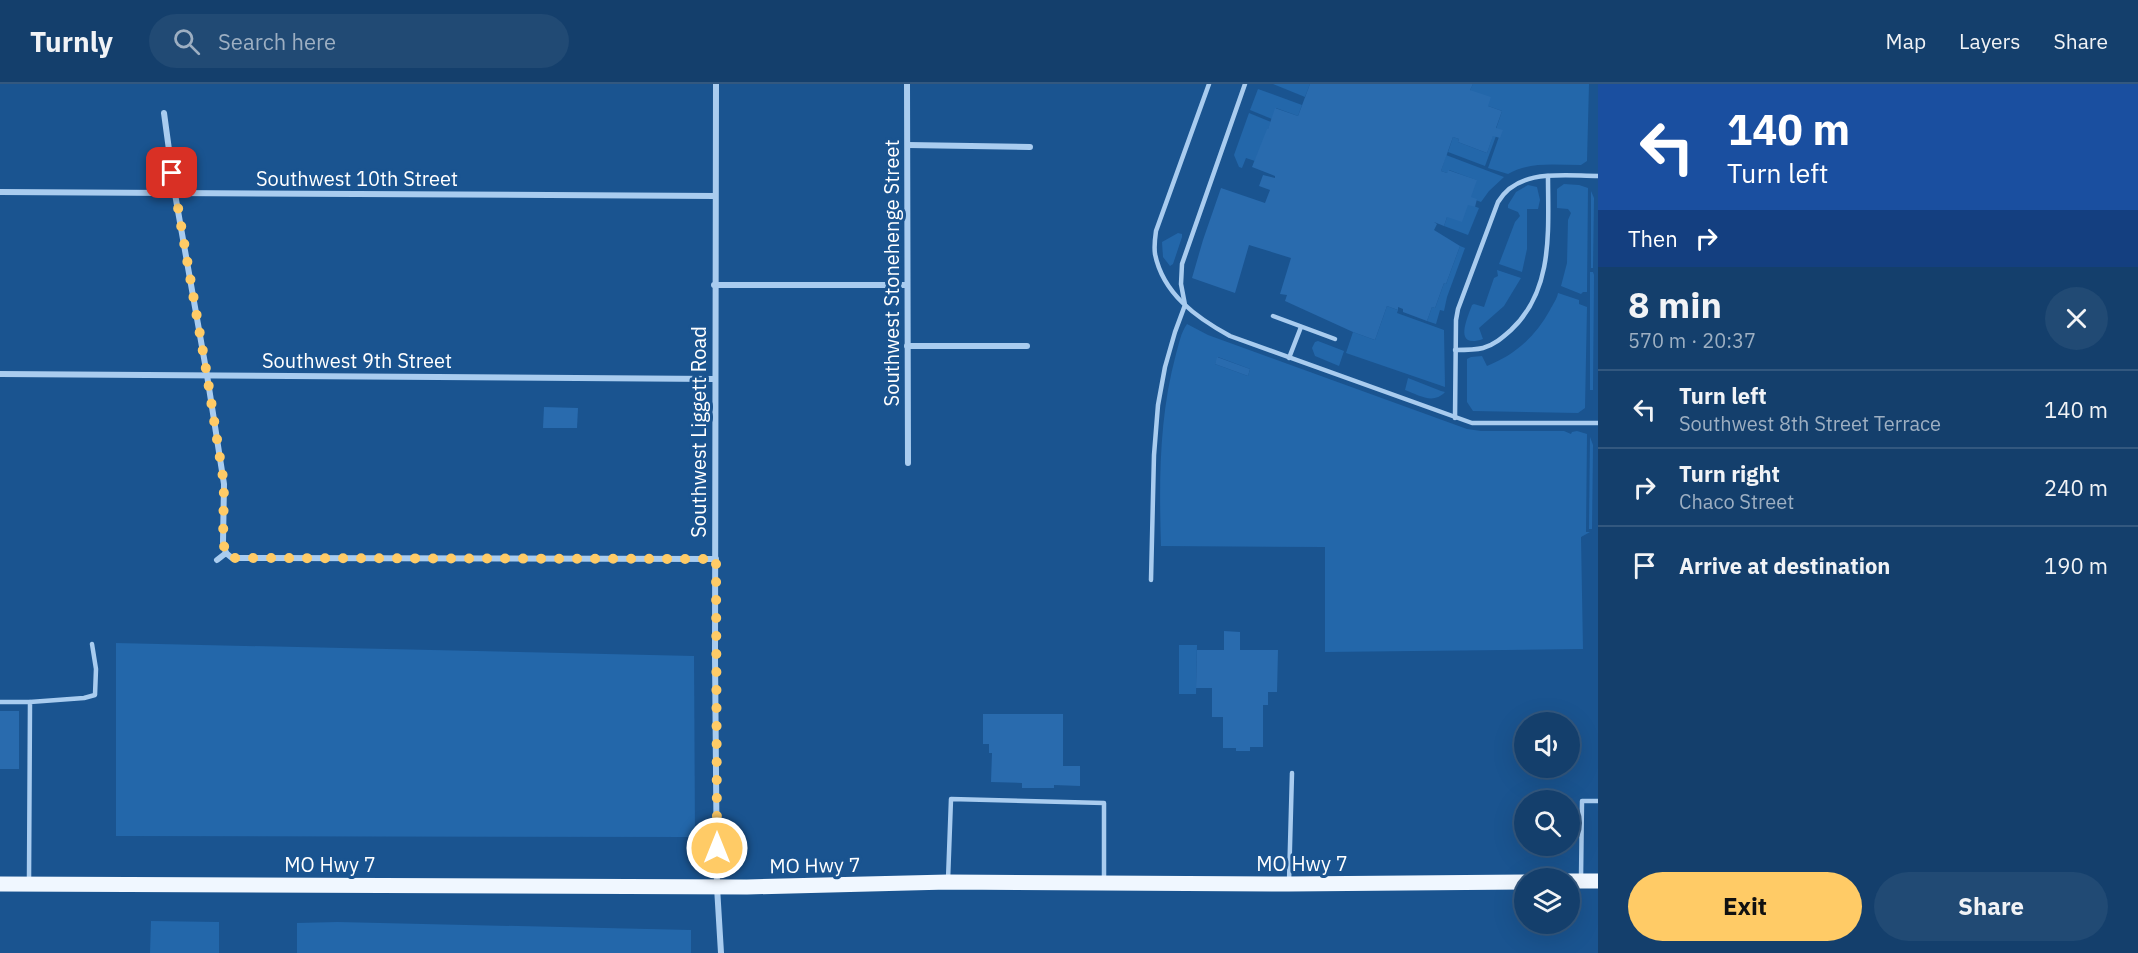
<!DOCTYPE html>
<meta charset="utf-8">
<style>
:root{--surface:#143f6c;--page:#214a74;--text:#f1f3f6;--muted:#9dafc2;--line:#33587f;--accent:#ffcb66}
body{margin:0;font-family:"IBM Plex Sans",sans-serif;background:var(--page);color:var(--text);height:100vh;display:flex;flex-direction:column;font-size:22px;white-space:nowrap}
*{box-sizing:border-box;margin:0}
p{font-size:20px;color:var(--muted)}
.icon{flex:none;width:33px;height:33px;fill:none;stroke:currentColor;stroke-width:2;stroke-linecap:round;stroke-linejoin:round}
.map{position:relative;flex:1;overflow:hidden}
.panel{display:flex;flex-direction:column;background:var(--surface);width:540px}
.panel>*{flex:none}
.top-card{background:#1a4fa0;color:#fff;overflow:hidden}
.tools{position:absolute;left:1514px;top:628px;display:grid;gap:12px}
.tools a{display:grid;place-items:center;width:66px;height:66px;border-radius:50%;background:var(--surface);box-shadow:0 6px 24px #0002,0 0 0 2px var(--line);font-size:30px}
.pin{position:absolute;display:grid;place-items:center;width:51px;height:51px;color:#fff;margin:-26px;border-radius:12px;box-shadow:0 3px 9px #0006}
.me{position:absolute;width:66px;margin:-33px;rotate:0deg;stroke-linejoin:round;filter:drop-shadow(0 0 4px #0008)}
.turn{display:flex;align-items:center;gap:21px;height:126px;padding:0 30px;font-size:27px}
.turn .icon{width:78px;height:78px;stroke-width:2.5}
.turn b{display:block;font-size:42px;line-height:51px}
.then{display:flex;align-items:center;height:57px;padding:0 30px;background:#0003;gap:12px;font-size:22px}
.round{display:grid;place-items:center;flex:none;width:63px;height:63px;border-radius:32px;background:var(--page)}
.headline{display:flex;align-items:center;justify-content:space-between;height:102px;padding:0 30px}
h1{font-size:36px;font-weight:700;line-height:45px}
.primary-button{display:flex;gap:12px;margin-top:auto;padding:12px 30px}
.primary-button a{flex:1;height:69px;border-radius:36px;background:var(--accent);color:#111;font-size:24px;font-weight:700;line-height:69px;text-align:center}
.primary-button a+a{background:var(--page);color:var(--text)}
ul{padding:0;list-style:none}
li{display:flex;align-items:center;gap:18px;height:78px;padding:0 30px;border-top:2px solid var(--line)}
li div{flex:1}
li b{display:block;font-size:22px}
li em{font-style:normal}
header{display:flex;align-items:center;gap:36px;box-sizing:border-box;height:84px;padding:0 30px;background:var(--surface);border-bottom:2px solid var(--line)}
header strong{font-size:28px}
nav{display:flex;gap:33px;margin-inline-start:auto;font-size:21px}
.search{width:420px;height:54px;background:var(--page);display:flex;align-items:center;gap:15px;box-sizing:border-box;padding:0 21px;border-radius:33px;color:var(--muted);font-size:22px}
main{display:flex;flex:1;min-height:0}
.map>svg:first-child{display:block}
</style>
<header>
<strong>Turnly</strong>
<div class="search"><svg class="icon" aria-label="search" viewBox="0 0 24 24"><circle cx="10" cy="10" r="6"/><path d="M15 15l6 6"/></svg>Search here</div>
<nav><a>Map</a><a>Layers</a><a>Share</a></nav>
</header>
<main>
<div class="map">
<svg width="1598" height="869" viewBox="0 0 1598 869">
<rect width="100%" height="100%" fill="#1a5490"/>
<g fill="#2367aa" fill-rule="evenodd">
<path d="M1273,0H1310L1305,13Z"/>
<path d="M1473,0H1589L1587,77L1581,81C1556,81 1530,77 1508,90L1488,84L1501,47L1496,45L1502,27L1488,22L1470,6Z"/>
<path d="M1258,5L1302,21L1298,32L1276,24L1272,35L1250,26Z"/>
<path d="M1249,29L1271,38L1255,77L1246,74L1242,84L1239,83L1234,71Z"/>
<path d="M1493,51L1496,52L1485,82L1448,68L1453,53L1459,55L1458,58L1487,69Z"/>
<path d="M1446,71L1504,93L1489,107L1481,118L1470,114L1476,96L1449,86L1447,89L1441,87Z"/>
<path d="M1564,100L1579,101L1588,104L1587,208H1583L1581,210L1561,202L1567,179L1568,136L1571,129L1568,125L1557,124V105Z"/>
<path d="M1528,101L1537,103L1540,116L1538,125H1527V165L1522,188L1499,180L1515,138L1520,132L1518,128L1508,124V121L1516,108Z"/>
<path d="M1591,107L1594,114L1593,184H1591Z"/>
<path d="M1468,120L1479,124L1468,151L1444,142L1447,133Z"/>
<path d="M1178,149L1182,150V153L1173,180L1170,182L1163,173L1162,158Z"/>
<path d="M1460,162L1465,164L1447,213L1444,227L1440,226L1436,240L1427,237L1432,223L1435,224L1444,199L1446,200Z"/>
<path d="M1497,186L1521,194L1504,222L1479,244L1483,255C1453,265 1467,235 1472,221L1474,220L1484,223L1494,194L1498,192Z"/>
<path d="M1590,188H1593L1594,191L1593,303V306H1590Z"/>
<path d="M1558,209L1579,216V220L1587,223L1585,324L1578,329L1473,327L1467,318V275L1471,273L1482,272L1487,282C1515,271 1536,252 1550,226C1553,220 1557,215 1558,209Z"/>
<path d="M1387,222L1398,226L1397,229L1444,246L1445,303L1346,269L1353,248L1375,256Z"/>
<path d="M1187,240L1208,251L1467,345L1481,347H1564L1571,350L1572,348L1577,347L1587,350L1586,448H1590L1581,453L1583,565L1325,568V463L1161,462C1159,398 1159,333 1176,270C1179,260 1181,248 1187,240ZM1218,273L1250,285L1248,292L1215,280Z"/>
<path d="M1318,257L1344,267L1339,282L1315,272L1312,264L1315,258Z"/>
<path d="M1408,294L1441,307L1445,308C1433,321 1419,311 1405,306Z"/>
<path d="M1590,353L1593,361L1592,445H1589Z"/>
<path d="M116,559L694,572L695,753L116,752Z"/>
<path d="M1179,561H1197L1196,610H1179Z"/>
<path d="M151,837L219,838V869H150Z"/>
<path d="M338,838L691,846V869H297V839Z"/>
</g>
<g fill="#296bae">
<path d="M1310,0H1473L1470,6L1491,13L1488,22L1502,27L1496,44L1503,46L1500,54L1493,52L1487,69L1458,58L1459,55L1453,53L1441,87L1447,89L1448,86L1477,96L1471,113L1477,115L1475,123L1468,121L1462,138L1447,133L1444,142L1434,138L1437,140L1434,146L1460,162L1446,200L1444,199L1435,224L1432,223L1427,237L1403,228V225L1398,223V226L1387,222L1375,256L1353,248L1285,217L1287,211L1280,210L1291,174L1249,161L1235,209L1192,194L1203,156L1221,104L1265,119L1270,106L1259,102L1263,91L1275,94V92L1252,83L1267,45H1268L1275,24L1298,32Z"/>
<path d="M1217,273L1250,285L1248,292L1215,280Z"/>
<path d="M544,323L578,324L577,344H543Z"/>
<path d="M1224,547L1240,548V566H1278L1277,608H1268V621H1263V663H1250V667H1236V664H1223V633H1212V604H1196L1197,566H1224Z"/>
<rect x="0" y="627" width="19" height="58"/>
<path d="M983,630H1063V682H1080V702L1054,701V704H1022V699L991,698L992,669H989V660H983Z"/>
</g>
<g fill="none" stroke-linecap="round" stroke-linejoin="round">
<g stroke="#a9ccef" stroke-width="4.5">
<path d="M1209,0L1156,147C1155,154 1154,163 1155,170C1163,210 1197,234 1230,252L1472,339H1598"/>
<path d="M1273,232L1335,255"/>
<path d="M1455,266C1465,266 1475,266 1483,264C1494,261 1502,254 1511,246C1554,206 1548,146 1548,92"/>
<path d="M1289,274L1301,243"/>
<path d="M1455,334L1456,236L1458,225L1498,118C1518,84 1563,92 1598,92"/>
<path d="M1151,496L1154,371L1158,321L1165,283L1175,248L1185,221L1181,200L1182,180L1245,0"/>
<path d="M0,618H30"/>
<path d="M1581,794L1582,717H1598"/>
<path d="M948,796L951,715L1104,719V797"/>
<path d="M29,797L30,618L84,614L95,611L96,585L92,560"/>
<path d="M1289,798L1292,689"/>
</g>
<g stroke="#a9ccef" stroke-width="6">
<path d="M716,0L715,573L717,803L721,869"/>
<path d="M907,0L908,379"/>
<path d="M164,29L175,110L207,291L224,400L223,458L226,469"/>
<path d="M908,61L1030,63"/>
<path d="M0,108L715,112"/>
<path d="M714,201H906"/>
<path d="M907,262H1027"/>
<path d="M0,290L714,295"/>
<path d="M217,476L226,469L232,474L716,475"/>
</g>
<g stroke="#f0f7ff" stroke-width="15">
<path d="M1569,797H1598"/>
<path d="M0,800L747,803L948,798L1289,800L1524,798"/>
</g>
</g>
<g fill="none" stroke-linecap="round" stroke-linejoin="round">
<path stroke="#ffcb66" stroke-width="10" stroke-dasharray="0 18" d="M172,89L207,291L224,400L223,458L226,470L232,474L716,475L717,764"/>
</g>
<g text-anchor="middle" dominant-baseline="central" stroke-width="6" stroke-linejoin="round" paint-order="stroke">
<g font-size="20" fill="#fff" stroke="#1a5490">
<text x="357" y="94">Southwest 10th Street</text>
<text transform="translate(891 189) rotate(-90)">Southwest Stonehenge Street</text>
<text x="357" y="276">Southwest 9th Street</text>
<text transform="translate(698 348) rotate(-90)">Southwest Liggett Road</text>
<text x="1302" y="779">MO Hwy 7</text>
<text x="330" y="780">MO Hwy 7</text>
<text transform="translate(815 781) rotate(-1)">MO Hwy 7</text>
</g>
</g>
</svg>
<div class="tools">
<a><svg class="icon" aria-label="sound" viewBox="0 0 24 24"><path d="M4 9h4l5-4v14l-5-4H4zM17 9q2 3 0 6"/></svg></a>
<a><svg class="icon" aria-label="search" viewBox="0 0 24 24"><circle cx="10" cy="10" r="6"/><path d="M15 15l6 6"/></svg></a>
<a><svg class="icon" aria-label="layers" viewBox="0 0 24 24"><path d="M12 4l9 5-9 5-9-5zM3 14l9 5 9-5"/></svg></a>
</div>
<div class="pin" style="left:172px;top:89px;background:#d93025"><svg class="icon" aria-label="arrive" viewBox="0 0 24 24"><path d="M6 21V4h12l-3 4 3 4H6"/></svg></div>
<svg class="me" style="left:717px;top:764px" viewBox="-20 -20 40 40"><circle r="17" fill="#ffcb66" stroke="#fff" stroke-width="3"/><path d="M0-11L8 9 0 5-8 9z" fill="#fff"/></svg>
</div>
<section class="panel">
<div class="top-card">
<div class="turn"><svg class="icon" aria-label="left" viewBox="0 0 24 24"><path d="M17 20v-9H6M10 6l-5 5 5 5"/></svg><div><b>140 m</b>Turn left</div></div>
<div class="then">Then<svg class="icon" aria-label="right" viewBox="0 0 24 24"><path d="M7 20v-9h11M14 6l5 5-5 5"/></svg></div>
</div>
<div class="headline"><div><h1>8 min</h1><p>570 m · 20:37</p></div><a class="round"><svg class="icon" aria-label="close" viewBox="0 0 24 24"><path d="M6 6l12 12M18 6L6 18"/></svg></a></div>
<ul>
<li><svg class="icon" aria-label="left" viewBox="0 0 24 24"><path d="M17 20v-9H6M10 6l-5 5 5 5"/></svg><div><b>Turn left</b><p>Southwest 8th Street Terrace</p></div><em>140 m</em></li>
<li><svg class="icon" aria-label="right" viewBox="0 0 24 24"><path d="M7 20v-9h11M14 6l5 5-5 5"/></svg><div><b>Turn right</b><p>Chaco Street</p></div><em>240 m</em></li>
<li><svg class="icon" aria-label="arrive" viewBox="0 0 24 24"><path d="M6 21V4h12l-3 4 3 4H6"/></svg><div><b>Arrive at destination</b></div><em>190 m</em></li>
</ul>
<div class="primary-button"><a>Exit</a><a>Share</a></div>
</section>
</main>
